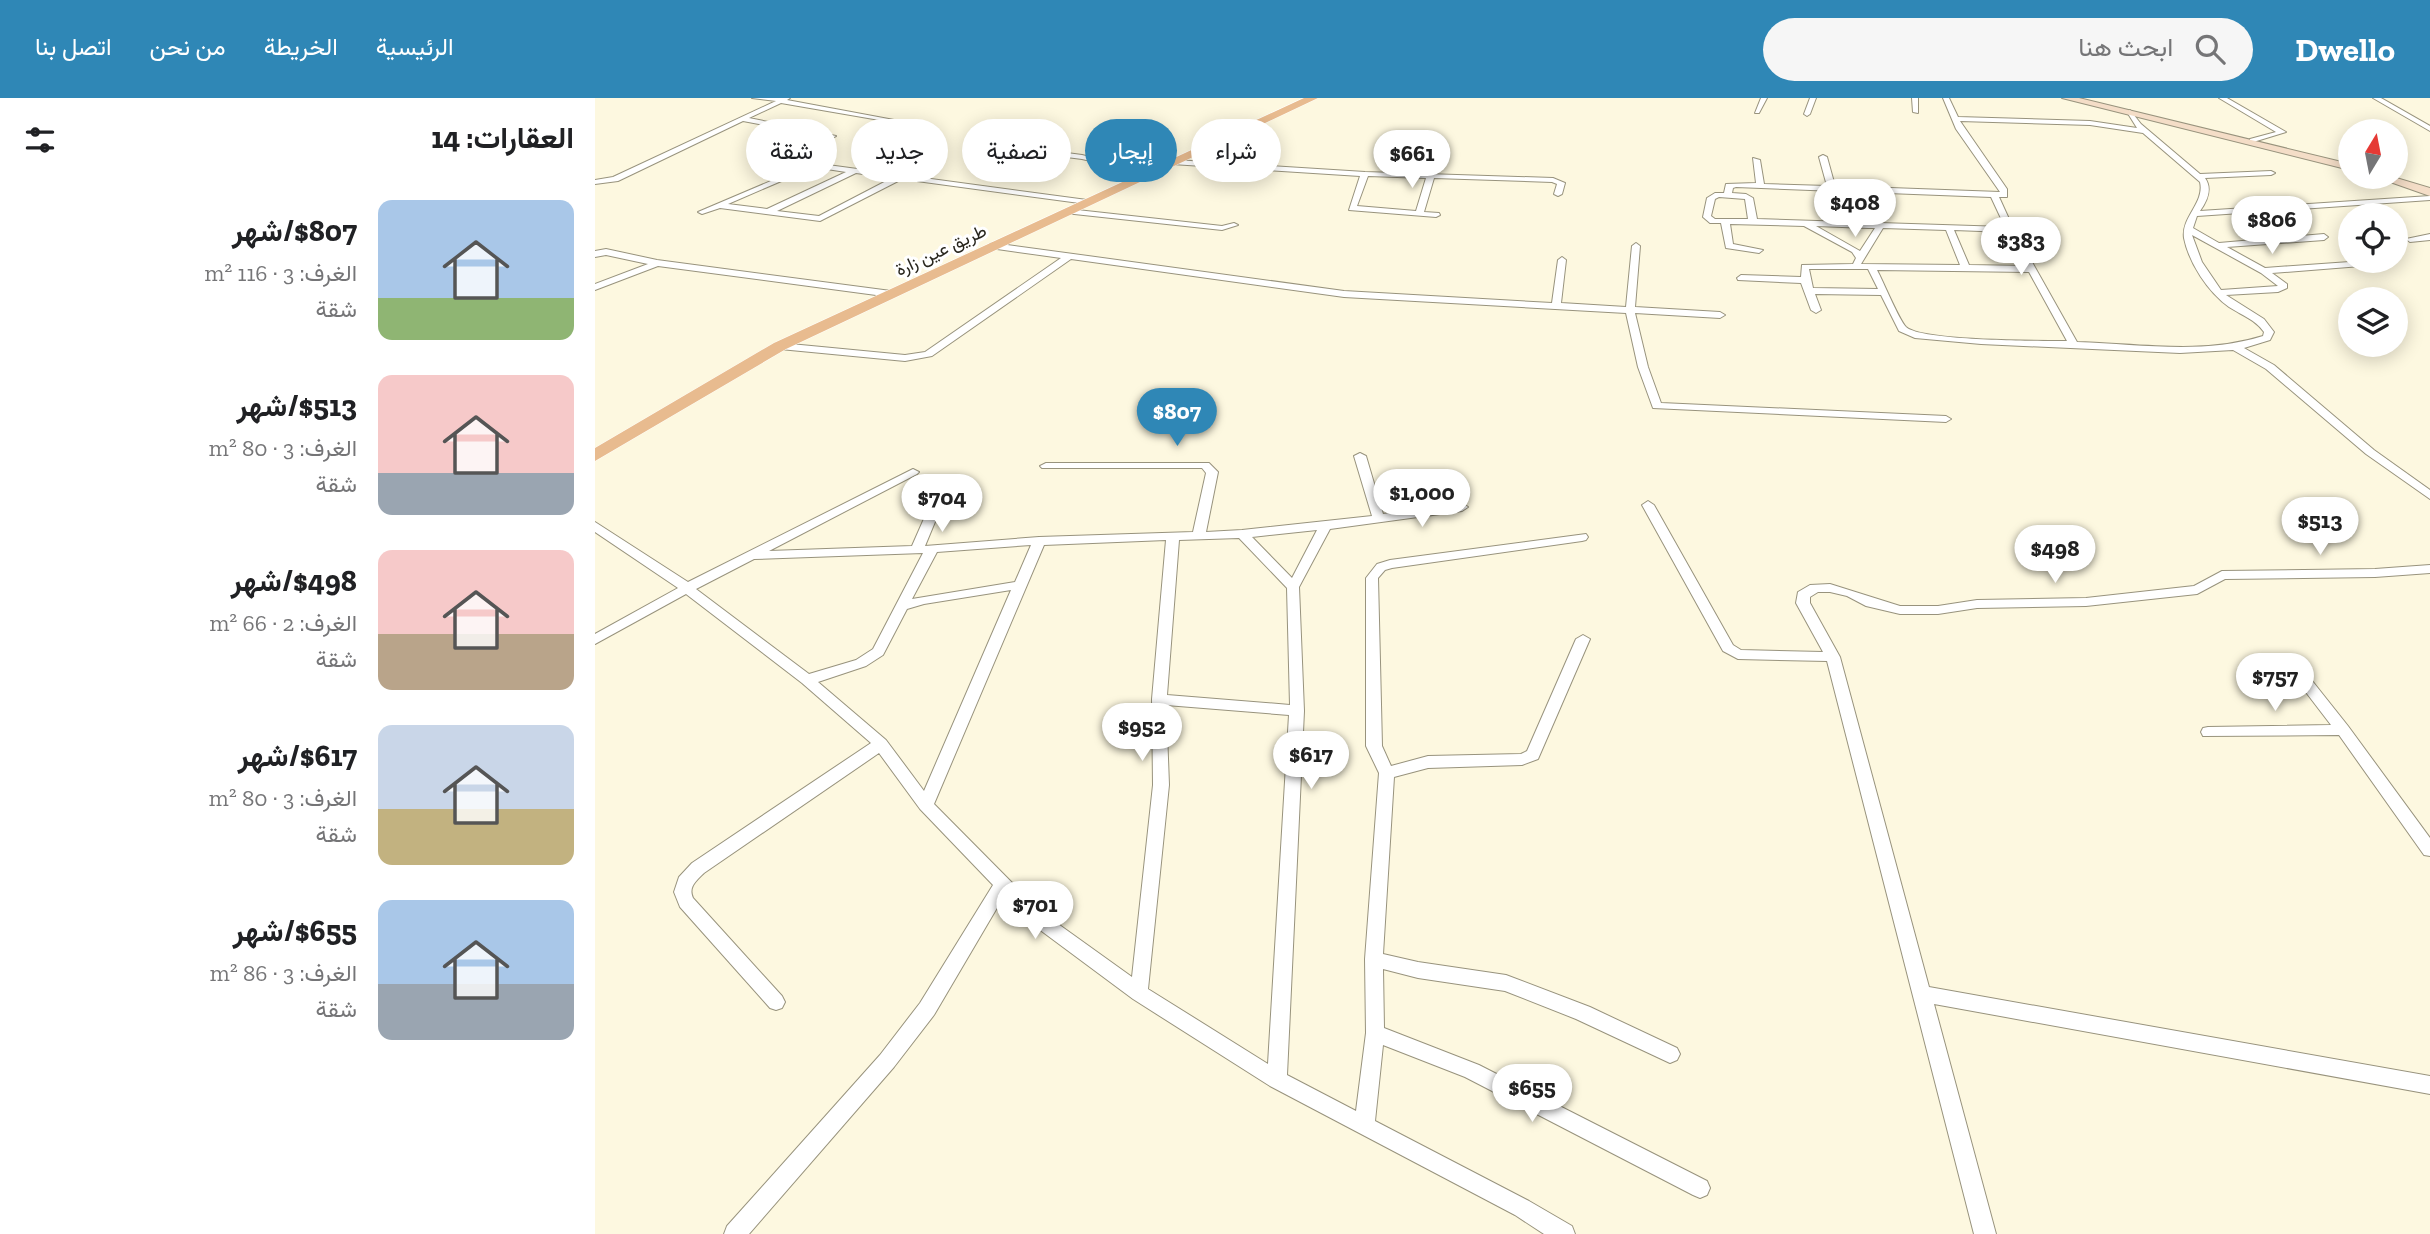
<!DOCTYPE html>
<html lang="ar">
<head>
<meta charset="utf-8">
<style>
  :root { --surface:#fff; --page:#f6f6f6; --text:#202124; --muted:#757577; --accent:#2f87b6 }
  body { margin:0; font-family:"Zilla Slab",Vazirmatn,serif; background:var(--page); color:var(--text); direction:rtl; height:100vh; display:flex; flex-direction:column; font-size:26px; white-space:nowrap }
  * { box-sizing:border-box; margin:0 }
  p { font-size:23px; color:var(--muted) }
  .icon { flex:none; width:38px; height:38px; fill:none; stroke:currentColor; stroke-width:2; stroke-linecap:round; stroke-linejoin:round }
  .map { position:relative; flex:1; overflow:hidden; direction:ltr }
  .sheet { display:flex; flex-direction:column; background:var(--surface); width:595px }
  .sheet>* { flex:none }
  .hud { position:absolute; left:21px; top:21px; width:665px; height:63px; direction:rtl; display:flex; gap:14px }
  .needle { width:46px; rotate:10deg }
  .fabs { position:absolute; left:1743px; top:21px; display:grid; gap:14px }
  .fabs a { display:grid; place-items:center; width:70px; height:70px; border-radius:50%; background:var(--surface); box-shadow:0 4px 18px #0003; font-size:35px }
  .price { position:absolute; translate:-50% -60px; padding:0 16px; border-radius:24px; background:#fff; color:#222; font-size:23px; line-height:46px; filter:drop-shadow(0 2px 4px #0008) }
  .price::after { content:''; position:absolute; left:50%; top:42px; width:21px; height:16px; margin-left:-10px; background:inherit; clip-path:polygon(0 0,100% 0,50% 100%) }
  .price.current { background:var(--accent); color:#fff }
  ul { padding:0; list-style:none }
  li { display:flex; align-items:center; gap:21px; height:175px; padding:0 21px }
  li span { display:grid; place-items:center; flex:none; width:196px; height:140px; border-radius:14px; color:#555 }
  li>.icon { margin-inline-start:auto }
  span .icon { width:84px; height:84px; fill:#fffc; stroke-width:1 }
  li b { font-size:30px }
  h2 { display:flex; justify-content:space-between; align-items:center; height:84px; padding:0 21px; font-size:30px }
  .pill { padding:0 24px; border-radius:32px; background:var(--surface); box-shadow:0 4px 18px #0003; font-size:24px; line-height:63px }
  .pill.current { background:var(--accent); color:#fff }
  header { display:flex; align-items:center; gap:42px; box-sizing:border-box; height:98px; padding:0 35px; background:var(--accent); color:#fff }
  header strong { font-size:33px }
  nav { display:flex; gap:38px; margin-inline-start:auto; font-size:24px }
  .search { width:490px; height:63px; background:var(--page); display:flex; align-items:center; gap:18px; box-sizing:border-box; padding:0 24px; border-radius:38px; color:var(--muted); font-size:26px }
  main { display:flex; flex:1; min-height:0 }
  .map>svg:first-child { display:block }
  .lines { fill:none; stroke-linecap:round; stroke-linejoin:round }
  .street-casing { stroke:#98937d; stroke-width:2 }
  .secondary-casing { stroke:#98937d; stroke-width:2 }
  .primary-casing { stroke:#fff; stroke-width:1 }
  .street { fill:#fff; fill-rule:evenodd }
  .secondary { fill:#f4ddc7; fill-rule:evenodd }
  .primary { fill:#e8bb8f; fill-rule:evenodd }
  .labels { text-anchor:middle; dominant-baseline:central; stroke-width:6; stroke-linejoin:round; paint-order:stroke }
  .far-street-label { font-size:18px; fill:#28261d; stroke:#fff }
</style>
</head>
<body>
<header>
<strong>Dwello</strong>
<div class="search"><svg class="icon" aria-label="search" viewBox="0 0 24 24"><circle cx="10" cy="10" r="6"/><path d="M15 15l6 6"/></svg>ابحث هنا</div>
<nav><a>الرئيسية</a><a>الخريطة</a><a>من نحن</a><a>اتصل بنا</a></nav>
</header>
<main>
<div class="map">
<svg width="1835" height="1136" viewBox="0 0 1835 1136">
  <rect width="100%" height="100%" fill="#fdf8e0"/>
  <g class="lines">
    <g class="street-casing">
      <path id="street" d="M157 0H195L192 2 299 22 296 24 186 5 154 20 241 38 237 40 148 23 23 83 0 86V82L18 79 181 3Z
        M1166 0H1172L1164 15H1160Z
        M1215 0H1221L1215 16 1212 18 1209 16Z
        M1317 0H1323V15L1318 14Z
        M1348 0H1354L1363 19 1495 23 1542 30 1532 14 1535 12 1546 26 1605 76 1676 73 1680 75 1676 77 1610 80C1618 91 1612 103 1605 113L1835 98V102L1602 118 1598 130 1624 145 1729 136 1733 139 1729 142 1632 149 1670 170 1769 163 1770 165 1766 168 1677 175 1692 186V190L1683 194 1631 197 1669 221 1679 234 1675 242 1649 250 1679 267 1779 352 1835 392V401L1771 356 1671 271 1638 252 1585 255 1386 246 1320 240 1304 233 1286 197 1220 196 1226 212 1221 215 1216 212 1206 185 1143 182 1142 180 1146 177 1206 179 1207 167 1258 166 1261 160 1257 154 1209 128 1135 126 1138 146 1168 152 1164 155 1131 150 1126 125H1115L1108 119 1112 100 1120 95H1129L1131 86 1161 85 1158 60 1165 62 1169 86 1232 88 1224 59 1228 57 1232 59 1240 88 1405 94 1361 31ZM1365 23 1495 27 1548 35 1605 84C1610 105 1586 119 1589 140 1594 165 1613 194 1634 209 1646 217 1660 221 1669 234L1668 238C1607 257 1545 246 1482 244L1419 132 1404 99H1412V91ZM1141 89 1396 99 1410 129 1162 121 1158 100 1151 96 1137 95 1138 90ZM1124 99 1150 101 1153 121H1120L1116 118 1120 101ZM1221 128 1273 130H1280L1265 153ZM1288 130 1351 132 1365 167 1266 166ZM1359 132 1412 134 1431 168 1374 167ZM1597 137 1666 175 1683 188 1626 192 1607 164ZM1214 171H1273L1283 191 1218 190ZM1282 172 1434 174 1472 243C1446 243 1326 243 1311 229 1304 222 1288 183 1282 172Z
        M1624 0H1632L1691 34 1655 45V41L1681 34Z
        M1778 0H1786L1835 28V33Z
        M404 46 487 57 559 75 555 77 487 61 401 50Z
        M580 62 770 74 958 80 970 85 967 96 963 98 959 96 962 86 957 84 839 80 829 114 844 115 845 117 841 119 754 112 765 78 577 66 576 64ZM773 78 831 80 821 113 762 108Z
        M218 65 492 102 496 104 492 106 307 81 225 123 125 110 107 116 103 114ZM219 69 251 74 172 111 133 106ZM261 75 297 80 224 118 182 113Z
        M473 111 627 128 639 125 643 127 627 132 470 115 469 113Z
        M1835 136V142L1815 144 1811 141Z
        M398 145 749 193 957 205 963 162 967 159 971 162 966 205 1031 209 1037 148 1041 145 1045 148 1040 209 1125 214 1130 217 1125 220 1040 215 1053 269 1066 305 1351 318 1356 321 1351 324 1058 310 1043 269 1031 215 749 199 476 161 337 258 310 263 185 251 180 248 185 245 310 257 330 254 466 160 395 150V146Z
        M11 151 62 162 296 193 301 196 296 199 63 168 0 192V186L53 166 11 157 0 159V153Z
        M765 355 771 358 788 416 867 405 873 409 867 413 735 431 704 489 709 613 692 977 761 1013 771 935 770 861 784 675 771 648V480L782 466 795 462 991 436 993 439 991 442 987 443 797 470 790 472 783 480 787 648 796 668 833 658 926 656 932 653 981 541 988 537 995 541 943 661 927 667 833 670 799 679 788 856 823 864 911 877 995 909 1082 950 1085 956 1082 962 1075 965 981 921 910 893 823 880 788 871 789 930 884 967 1112 1083 1115 1090 1112 1097 1105 1100 1098 1097 870 979 788 947 780 1023 934 1103 977 1128 980 1136H949L920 1117 675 988 538 901 433 823 409 798 339 917 299 969 154 1136H129L132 1128 285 957 325 905 398 787 325 711 284 655 109 775C101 783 93 789 98 800L187 898 190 904 187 910 181 912 175 910 85 809 79 794 84 779 97 765 276 645 207 585 91 496 0 546V536L83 490 0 434V424L93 484 318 371 324 374 322 376 174 453 317 448 335 407 341 403 347 407 330 448 444 439 598 434 611 375 607 370H447L445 368 451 365H614L623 374 611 434 647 432 777 418 759 358ZM722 432 697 480 657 439ZM644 440 692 490 695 607 572 597 584 442ZM571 442 557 601 558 687 537 879 445 813 339 706 449 447ZM436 447 420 484 317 501 342 454ZM328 455 278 551 261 562 214 576 101 491 159 461ZM416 492 329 693 291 642 223 584 271 568 288 557 312 511 329 506ZM571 607 694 617 673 966 553 891 574 687Z
        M1053 403 1059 407 1138 547 1146 552 1228 554 1201 505 1203 494 1215 487 1235 486 1305 508H1343L1382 502 1491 500 1599 488 1627 473 1780 471 1835 467V475L1780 479 1630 481 1602 496 1491 508 1382 510 1343 516H1305L1271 508 1252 498 1235 494H1223L1215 499V505L1245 559 1334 889 1835 978V996L1339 906 1401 1136H1379L1232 563 1143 561 1128 553 1047 407Z
        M1694 558 1699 560 1753 628 1835 740V758L1829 757 1744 637 1608 638 1606 634 1608 630 1613 629 1736 627 1687 563Z"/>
    </g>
    <g class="secondary-casing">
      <path id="secondary" d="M1467 0H1484L1755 66V72Z
        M1781 79H1798L1835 90V98Z"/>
    </g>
    <g class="primary-casing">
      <path id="primary" d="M709 0H723L191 251 0 363V350L179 245Z"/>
    </g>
    <use href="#street" class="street"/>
    <use href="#secondary" class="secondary"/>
    <use href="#primary" class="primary"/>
  </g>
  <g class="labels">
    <g class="far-street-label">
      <text transform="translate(346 152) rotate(-25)">طريق عين زارة</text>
    </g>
  </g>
</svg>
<div class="fabs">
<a><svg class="needle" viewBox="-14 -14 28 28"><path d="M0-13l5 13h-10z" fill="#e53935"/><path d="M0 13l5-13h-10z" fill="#757577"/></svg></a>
<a><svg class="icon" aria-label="locate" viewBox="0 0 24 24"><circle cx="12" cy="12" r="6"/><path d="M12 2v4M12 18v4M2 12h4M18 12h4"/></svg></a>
<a><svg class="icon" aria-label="layers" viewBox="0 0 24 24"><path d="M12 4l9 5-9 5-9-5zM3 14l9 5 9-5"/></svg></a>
</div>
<b class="price" style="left:817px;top:92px">$661</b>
<b class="price" style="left:1260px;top:141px">$408</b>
<b class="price" style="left:1677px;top:158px">$806</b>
<b class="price" style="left:1426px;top:179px">$383</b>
<b class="price current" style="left:582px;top:350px">$807</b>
<b class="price" style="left:827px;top:431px">$1,000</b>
<b class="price" style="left:347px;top:436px">$704</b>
<b class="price" style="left:1725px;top:459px">$513</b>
<b class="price" style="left:1460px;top:487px">$498</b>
<b class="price" style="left:1680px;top:615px">$757</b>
<b class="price" style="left:547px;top:665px">$952</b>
<b class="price" style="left:716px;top:693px">$617</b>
<b class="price" style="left:440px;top:843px">$701</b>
<b class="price" style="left:937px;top:1026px">$655</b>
<div class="hud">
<a class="pill">شراء</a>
<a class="pill current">إيجار</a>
<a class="pill">تصفية</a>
<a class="pill">جديد</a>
<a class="pill">شقة</a>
</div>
</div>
<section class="sheet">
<h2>العقارات: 14<svg class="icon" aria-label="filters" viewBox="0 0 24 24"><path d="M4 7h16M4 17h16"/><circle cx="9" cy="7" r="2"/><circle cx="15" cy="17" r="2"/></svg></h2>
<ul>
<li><span style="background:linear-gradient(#a9c7e8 70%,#8fb573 0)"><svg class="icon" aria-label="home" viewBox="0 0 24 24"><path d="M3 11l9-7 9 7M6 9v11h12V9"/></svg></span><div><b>$807/شهر</b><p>الغرف: 3 · 116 m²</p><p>شقة</p></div></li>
<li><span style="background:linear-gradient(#f6c9c9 70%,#9aa5b1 0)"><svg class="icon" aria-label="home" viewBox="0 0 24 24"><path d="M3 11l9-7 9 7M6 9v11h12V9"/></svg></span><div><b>$513/شهر</b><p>الغرف: 3 · 80 m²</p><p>شقة</p></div></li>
<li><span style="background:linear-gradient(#f6c9c9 60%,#b9a48a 0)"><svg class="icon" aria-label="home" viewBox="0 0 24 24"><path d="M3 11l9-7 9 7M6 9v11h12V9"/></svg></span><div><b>$498/شهر</b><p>الغرف: 2 · 66 m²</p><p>شقة</p></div></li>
<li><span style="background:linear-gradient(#c9d6e8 60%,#c2b280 0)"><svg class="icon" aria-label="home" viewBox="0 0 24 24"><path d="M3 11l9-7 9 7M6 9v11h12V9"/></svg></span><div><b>$617/شهر</b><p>الغرف: 3 · 80 m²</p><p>شقة</p></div></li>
<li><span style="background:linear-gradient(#a9c7e8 60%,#9aa5b1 0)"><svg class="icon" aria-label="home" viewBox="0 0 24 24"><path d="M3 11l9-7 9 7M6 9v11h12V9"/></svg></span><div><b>$655/شهر</b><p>الغرف: 3 · 86 m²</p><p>شقة</p></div></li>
</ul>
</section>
</main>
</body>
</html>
